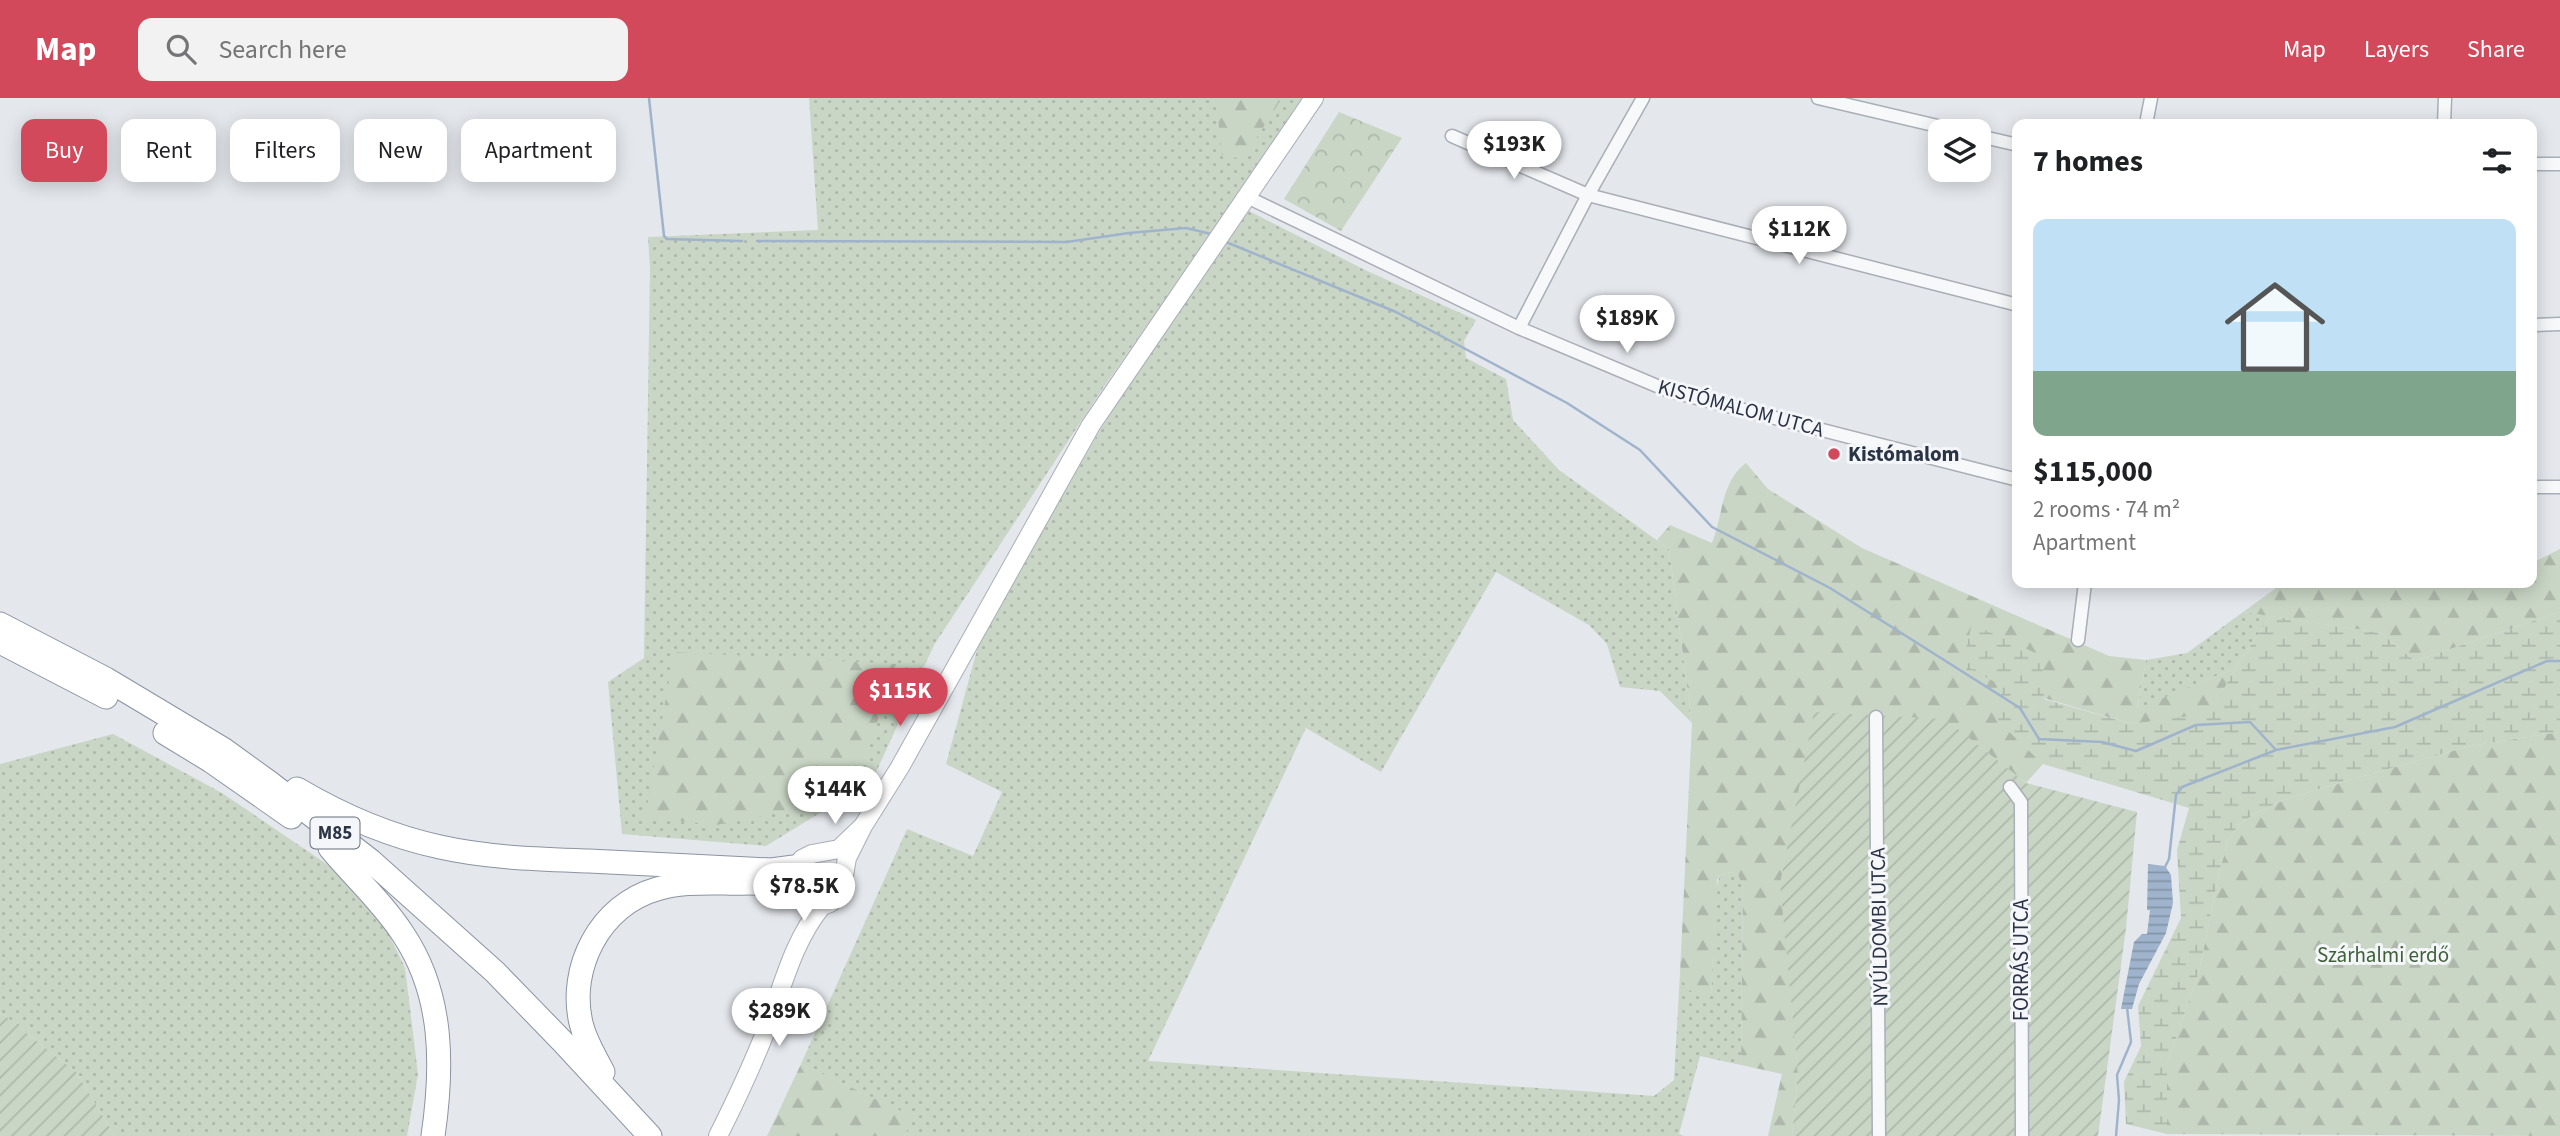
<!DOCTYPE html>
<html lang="en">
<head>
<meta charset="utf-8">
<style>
  :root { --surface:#fff; --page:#f2f2f2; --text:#202124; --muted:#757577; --line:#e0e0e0; --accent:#d1495b }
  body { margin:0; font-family:"Source Sans 3",sans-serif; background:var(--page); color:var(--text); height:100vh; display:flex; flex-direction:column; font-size:26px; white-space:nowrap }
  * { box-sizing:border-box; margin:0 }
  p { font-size:23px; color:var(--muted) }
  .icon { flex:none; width:38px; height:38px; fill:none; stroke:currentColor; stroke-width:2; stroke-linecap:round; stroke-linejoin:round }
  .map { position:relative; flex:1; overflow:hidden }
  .sheet { position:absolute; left:2012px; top:21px; width:525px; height:469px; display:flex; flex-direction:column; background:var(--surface); border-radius:14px; box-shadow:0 4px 18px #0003 }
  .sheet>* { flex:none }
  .banner { position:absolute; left:21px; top:21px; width:665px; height:63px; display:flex; gap:14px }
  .fabs { position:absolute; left:1928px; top:21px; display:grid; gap:14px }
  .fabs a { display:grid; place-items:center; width:63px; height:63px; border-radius:14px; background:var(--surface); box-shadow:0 4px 18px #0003; font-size:35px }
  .price { position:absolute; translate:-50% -60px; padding:0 16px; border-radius:24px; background:#fff; color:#222; font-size:23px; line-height:46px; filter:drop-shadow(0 2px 4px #0008) }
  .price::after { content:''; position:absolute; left:50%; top:42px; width:21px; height:16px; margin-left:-10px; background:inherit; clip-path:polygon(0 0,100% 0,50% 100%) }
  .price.on { background:var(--accent); color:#fff }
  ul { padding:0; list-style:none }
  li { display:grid; align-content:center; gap:14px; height:371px; padding:0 21px }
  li+li { border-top:2px solid var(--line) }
  li span { display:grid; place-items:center; height:217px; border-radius:14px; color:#555 }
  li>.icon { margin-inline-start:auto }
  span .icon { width:126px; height:126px; fill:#fffc; stroke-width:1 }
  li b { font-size:30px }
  h2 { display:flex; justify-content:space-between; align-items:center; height:84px; padding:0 21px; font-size:30px }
  .tag { padding:0 24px; border-radius:14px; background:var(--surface); box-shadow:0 4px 18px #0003; font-size:24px; line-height:63px }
  .tag.on { background:var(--accent); color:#fff }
  header { display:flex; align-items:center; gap:42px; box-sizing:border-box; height:98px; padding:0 35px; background:var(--accent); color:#fff }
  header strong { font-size:33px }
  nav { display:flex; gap:38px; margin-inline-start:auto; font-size:24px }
  .search { width:490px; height:63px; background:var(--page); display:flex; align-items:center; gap:18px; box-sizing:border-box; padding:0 24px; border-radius:14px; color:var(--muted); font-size:26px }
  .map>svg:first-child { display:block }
  .grass { fill:url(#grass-dots) }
  .forest { fill:url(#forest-firs) }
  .wetland { fill:url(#wetland-marsh) }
  .park { fill:url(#park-crowns) }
  .garden { fill:url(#garden-furrows) }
  .water { fill:url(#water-rules) }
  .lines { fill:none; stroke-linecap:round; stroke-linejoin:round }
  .stream { stroke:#9fb4cc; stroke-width:2.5 }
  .street-casing { stroke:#a9aeb7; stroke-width:15 }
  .secondary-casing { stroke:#a9aeb7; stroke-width:20 }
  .highway-casing { stroke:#8b94a3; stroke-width:25 }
  .street { stroke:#f7f8fa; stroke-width:12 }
  .secondary { stroke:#fff; stroke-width:18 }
  .highway { stroke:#fff; stroke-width:23 }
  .poi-dot { fill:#d1495b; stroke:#f4f6f9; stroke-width:2.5 }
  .labels { text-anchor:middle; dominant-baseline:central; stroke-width:6; stroke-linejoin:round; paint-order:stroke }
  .shield { fill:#f4f6f9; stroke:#676e7b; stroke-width:2 }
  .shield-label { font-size:19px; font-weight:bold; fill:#2b3445 }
  .street-label { font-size:21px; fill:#2b3445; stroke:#f4f6f9 }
  .poi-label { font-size:21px; font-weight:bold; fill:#2b3445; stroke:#f4f6f9; text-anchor:start }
  .park-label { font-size:21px; fill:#3f6138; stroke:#f4f6f9 }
</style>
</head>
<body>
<header>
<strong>Map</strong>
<div class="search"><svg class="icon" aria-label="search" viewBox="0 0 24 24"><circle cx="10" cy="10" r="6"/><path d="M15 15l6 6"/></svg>Search here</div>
<nav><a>Map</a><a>Layers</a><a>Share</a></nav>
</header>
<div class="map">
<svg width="2560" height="1038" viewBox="0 0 2560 1038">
  <defs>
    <pattern id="grass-dots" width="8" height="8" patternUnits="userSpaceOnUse" patternTransform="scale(1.75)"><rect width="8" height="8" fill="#c9d6c5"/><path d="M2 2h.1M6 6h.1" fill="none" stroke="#adb8ab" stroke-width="1.8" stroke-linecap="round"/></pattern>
    <pattern id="forest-firs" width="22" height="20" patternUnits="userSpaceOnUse" patternTransform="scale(1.75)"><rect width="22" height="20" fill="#c9d6c5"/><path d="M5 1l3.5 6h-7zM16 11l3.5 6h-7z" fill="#adb8ab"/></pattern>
    <pattern id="wetland-marsh" width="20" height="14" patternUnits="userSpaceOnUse" patternTransform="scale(1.75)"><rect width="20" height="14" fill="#c9d6c5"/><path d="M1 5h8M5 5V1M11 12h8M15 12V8" fill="none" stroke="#adb8ab"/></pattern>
    <pattern id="park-crowns" width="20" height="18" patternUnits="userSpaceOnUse" patternTransform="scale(1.75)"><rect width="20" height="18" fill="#c9d6c5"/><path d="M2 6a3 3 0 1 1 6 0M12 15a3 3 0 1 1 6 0" fill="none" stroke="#adb8ab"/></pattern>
    <pattern id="garden-furrows" width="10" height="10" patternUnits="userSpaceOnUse" patternTransform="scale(1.75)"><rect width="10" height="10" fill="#c9d6c5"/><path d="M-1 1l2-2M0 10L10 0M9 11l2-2" fill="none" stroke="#adb8ab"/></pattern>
    <pattern id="water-rules" width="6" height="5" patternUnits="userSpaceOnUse" patternTransform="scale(1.75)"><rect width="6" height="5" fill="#9fb4cc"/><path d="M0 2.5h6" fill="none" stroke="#8293a7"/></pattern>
  </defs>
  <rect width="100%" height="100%" fill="#e4e7ec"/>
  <path class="grass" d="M809 0H1302L1252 77 1103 290 934 547 872 683 766 748 622 736 608 584 644 560 650 170 648 139 818 132Z
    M1249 113 1365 172 1476 222 1464 243 1466 260 1506 281 1513 322 1559 372 1669 451 1692 625 1660 593 1620 589 1607 546 1589 527 1496 474 1381 674 1306 630 1148 963 1654 998 1674 982 1680 875C1685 890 1694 901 1711 895L1716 790 1720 777 1732 774 1739 776 1743 790 1741 967 1700 958 1679 1036 1684 1038H904L913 1019 801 966 907 731 973 758 1002 694 946 666 980 541 1099 334 1164 233Z
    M2243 514 2271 518 2235 570 2137 612 2146 562 2187 555Z
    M113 636 222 695 328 767 379 816 405 870 418 976 407 1038H115L76 974 0 914V666Z"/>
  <path class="forest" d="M1216 0H1282L1243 61 1222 57Z
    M1746 365 1768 391 1862 450 2109 558 2146 562 2137 611 2235 570 2211 616 2132 626 2003 588 1999 623 2043 666 2026 685 1945 622 1781 786 1798 975 1792 1038H1768L1782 976 1741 967 1743 790 1738 776 1732 774 1720 777 1717 782 1711 896C1694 901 1685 890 1680 875L1692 625 1669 451 1657 442 1670 427 1712 445C1723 418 1721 383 1746 365Z
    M2560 451V514L2415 563 2381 535 2243 514 2279 488 2423 490 2452 485H2532V465Z
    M674 554 896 566 858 683 798 711 716 727 645 719Z
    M2560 634V1038L2167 1036V967L2199 873 2220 771 2229 740 2239 727 2254 716 2286 701 2356 680 2470 648Z
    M801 966 914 1019 904 1038H767Z"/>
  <path class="wetland" d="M2560 514V634L2470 648 2356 680 2286 701 2254 716 2239 727 2229 740 2220 771 2199 873 2167 967V1036L2126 1026 2124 984 2141 948 2138 908 2181 820 2177 752 2189 710 2043 666 1998 623 2002 588 1962 566 1972 526 2042 558 2044 601 2132 626 2211 615 2235 570 2271 518 2381 535 2415 563Z"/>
  <path class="park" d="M1339 14 1402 40 1341 133 1284 101Z"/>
  <path class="garden" d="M1814 614 1945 621 2026 685 2137 714 2126 830 2098 1038H1792L1798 975 1780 786Z
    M0 914 76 974 115 1038H0Z"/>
  <path class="water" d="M2148 766 2165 768 2171 777 2173 805 2166 835 2139 886 2132 911H2121L2134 844 2142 836H2147L2150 812H2147Z"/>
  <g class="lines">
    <path class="stream" d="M649 0 664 138 667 141 742 143
      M757 143 1067 144 1129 135 1186 130 1211 136
      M1226 144 1396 214 1567 305 1640 352 1712 429 1830 490 2020 610 2039 641 2102 644 2136 653 2196 627 2250 624 2276 652
      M2165 769 2169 761 2176 697 2182 689 2276 652 2395 629 2547 563H2560
      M2116 1038 2119 1002 2117 977 2131 944 2127 909"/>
    <g class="street-casing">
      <path id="street" d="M1818 0 1959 33
        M2146 26 2151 0
        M2444 26 2445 0
        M1452 38 1588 97 2018 207
        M1979 38 2018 47
        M2532 66H2560
        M1247 99 1519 230 1669 293 2018 382
        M2532 227 2560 226
        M1519 230 1588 97 1643 0
        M2532 389H2560
        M2078 542 2085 485
        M1876 619 1879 1038
        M2010 689 2021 704 2022 1038"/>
    </g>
    <g class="secondary-casing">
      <path id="secondary" d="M863 728 839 751 812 756 802 761 791 777 794 793 799 801 814 808H822L830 805 841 794 847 760 863 728 900 669 1091 327 1314 0
        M718 1038C735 1004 751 970 765 935 782 892 792 844 822 808"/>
    </g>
    <g class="highway-casing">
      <path id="highway" d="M0 526 106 581 223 651 270 685 371 763 495 874 562 943 650 1038
        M0 544 106 599
        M165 635 211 663 291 719
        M297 691C341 717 389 738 440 749 489 760 539 761 589 763 650 766 710 769 771 772L794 769
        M330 750C354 779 383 805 403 836 444 897 443 969 433 1038
        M603 974C595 958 585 943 581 925 568 870 600 807 657 791 680 784 702 785 726 785 747 786 776 782 794 793"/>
    </g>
    <use href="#street" class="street"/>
    <use href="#secondary" class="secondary"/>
    <use href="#highway" class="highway"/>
  </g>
  <circle class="poi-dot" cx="1834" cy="356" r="7"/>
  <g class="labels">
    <rect class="shield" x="310.5" y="719.5" width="49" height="31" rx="5"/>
    <g class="shield-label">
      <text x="335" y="735">M85</text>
    </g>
    <g class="street-label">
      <text transform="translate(1741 310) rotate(15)">KISTÓMALOM UTCA</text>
      <text transform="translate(1879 829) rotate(-91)">NYÚLDOMBI UTCA</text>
      <text transform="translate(2021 862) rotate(-90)">FORRÁS UTCA</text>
    </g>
    <g class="poi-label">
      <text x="1848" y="356">Kistómalom</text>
    </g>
    <g class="park-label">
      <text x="2383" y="857">Szárhalmi erdő</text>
    </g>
  </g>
</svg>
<div class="fabs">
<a><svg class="icon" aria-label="layers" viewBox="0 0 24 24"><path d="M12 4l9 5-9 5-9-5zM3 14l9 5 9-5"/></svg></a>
</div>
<b class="price" style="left:1514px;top:83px">$193K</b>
<b class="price" style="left:1799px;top:168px">$112K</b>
<b class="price" style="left:1627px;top:257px">$189K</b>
<b class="price on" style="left:900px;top:630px">$115K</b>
<b class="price" style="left:835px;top:728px">$144K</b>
<b class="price" style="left:804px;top:825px">$78.5K</b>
<b class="price" style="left:779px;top:950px">$289K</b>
<div class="banner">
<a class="tag on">Buy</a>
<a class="tag">Rent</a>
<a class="tag">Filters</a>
<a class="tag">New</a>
<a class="tag">Apartment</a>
</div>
<section class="sheet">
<h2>7 homes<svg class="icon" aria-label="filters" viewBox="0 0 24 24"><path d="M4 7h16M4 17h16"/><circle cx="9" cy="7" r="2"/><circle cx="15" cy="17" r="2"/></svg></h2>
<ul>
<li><span style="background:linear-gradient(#bfe0f5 70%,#7fa58c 0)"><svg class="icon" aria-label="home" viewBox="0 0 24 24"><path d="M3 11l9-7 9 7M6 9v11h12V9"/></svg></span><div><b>$115,000</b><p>2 rooms · 74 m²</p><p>Apartment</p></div></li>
</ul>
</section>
</div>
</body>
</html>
